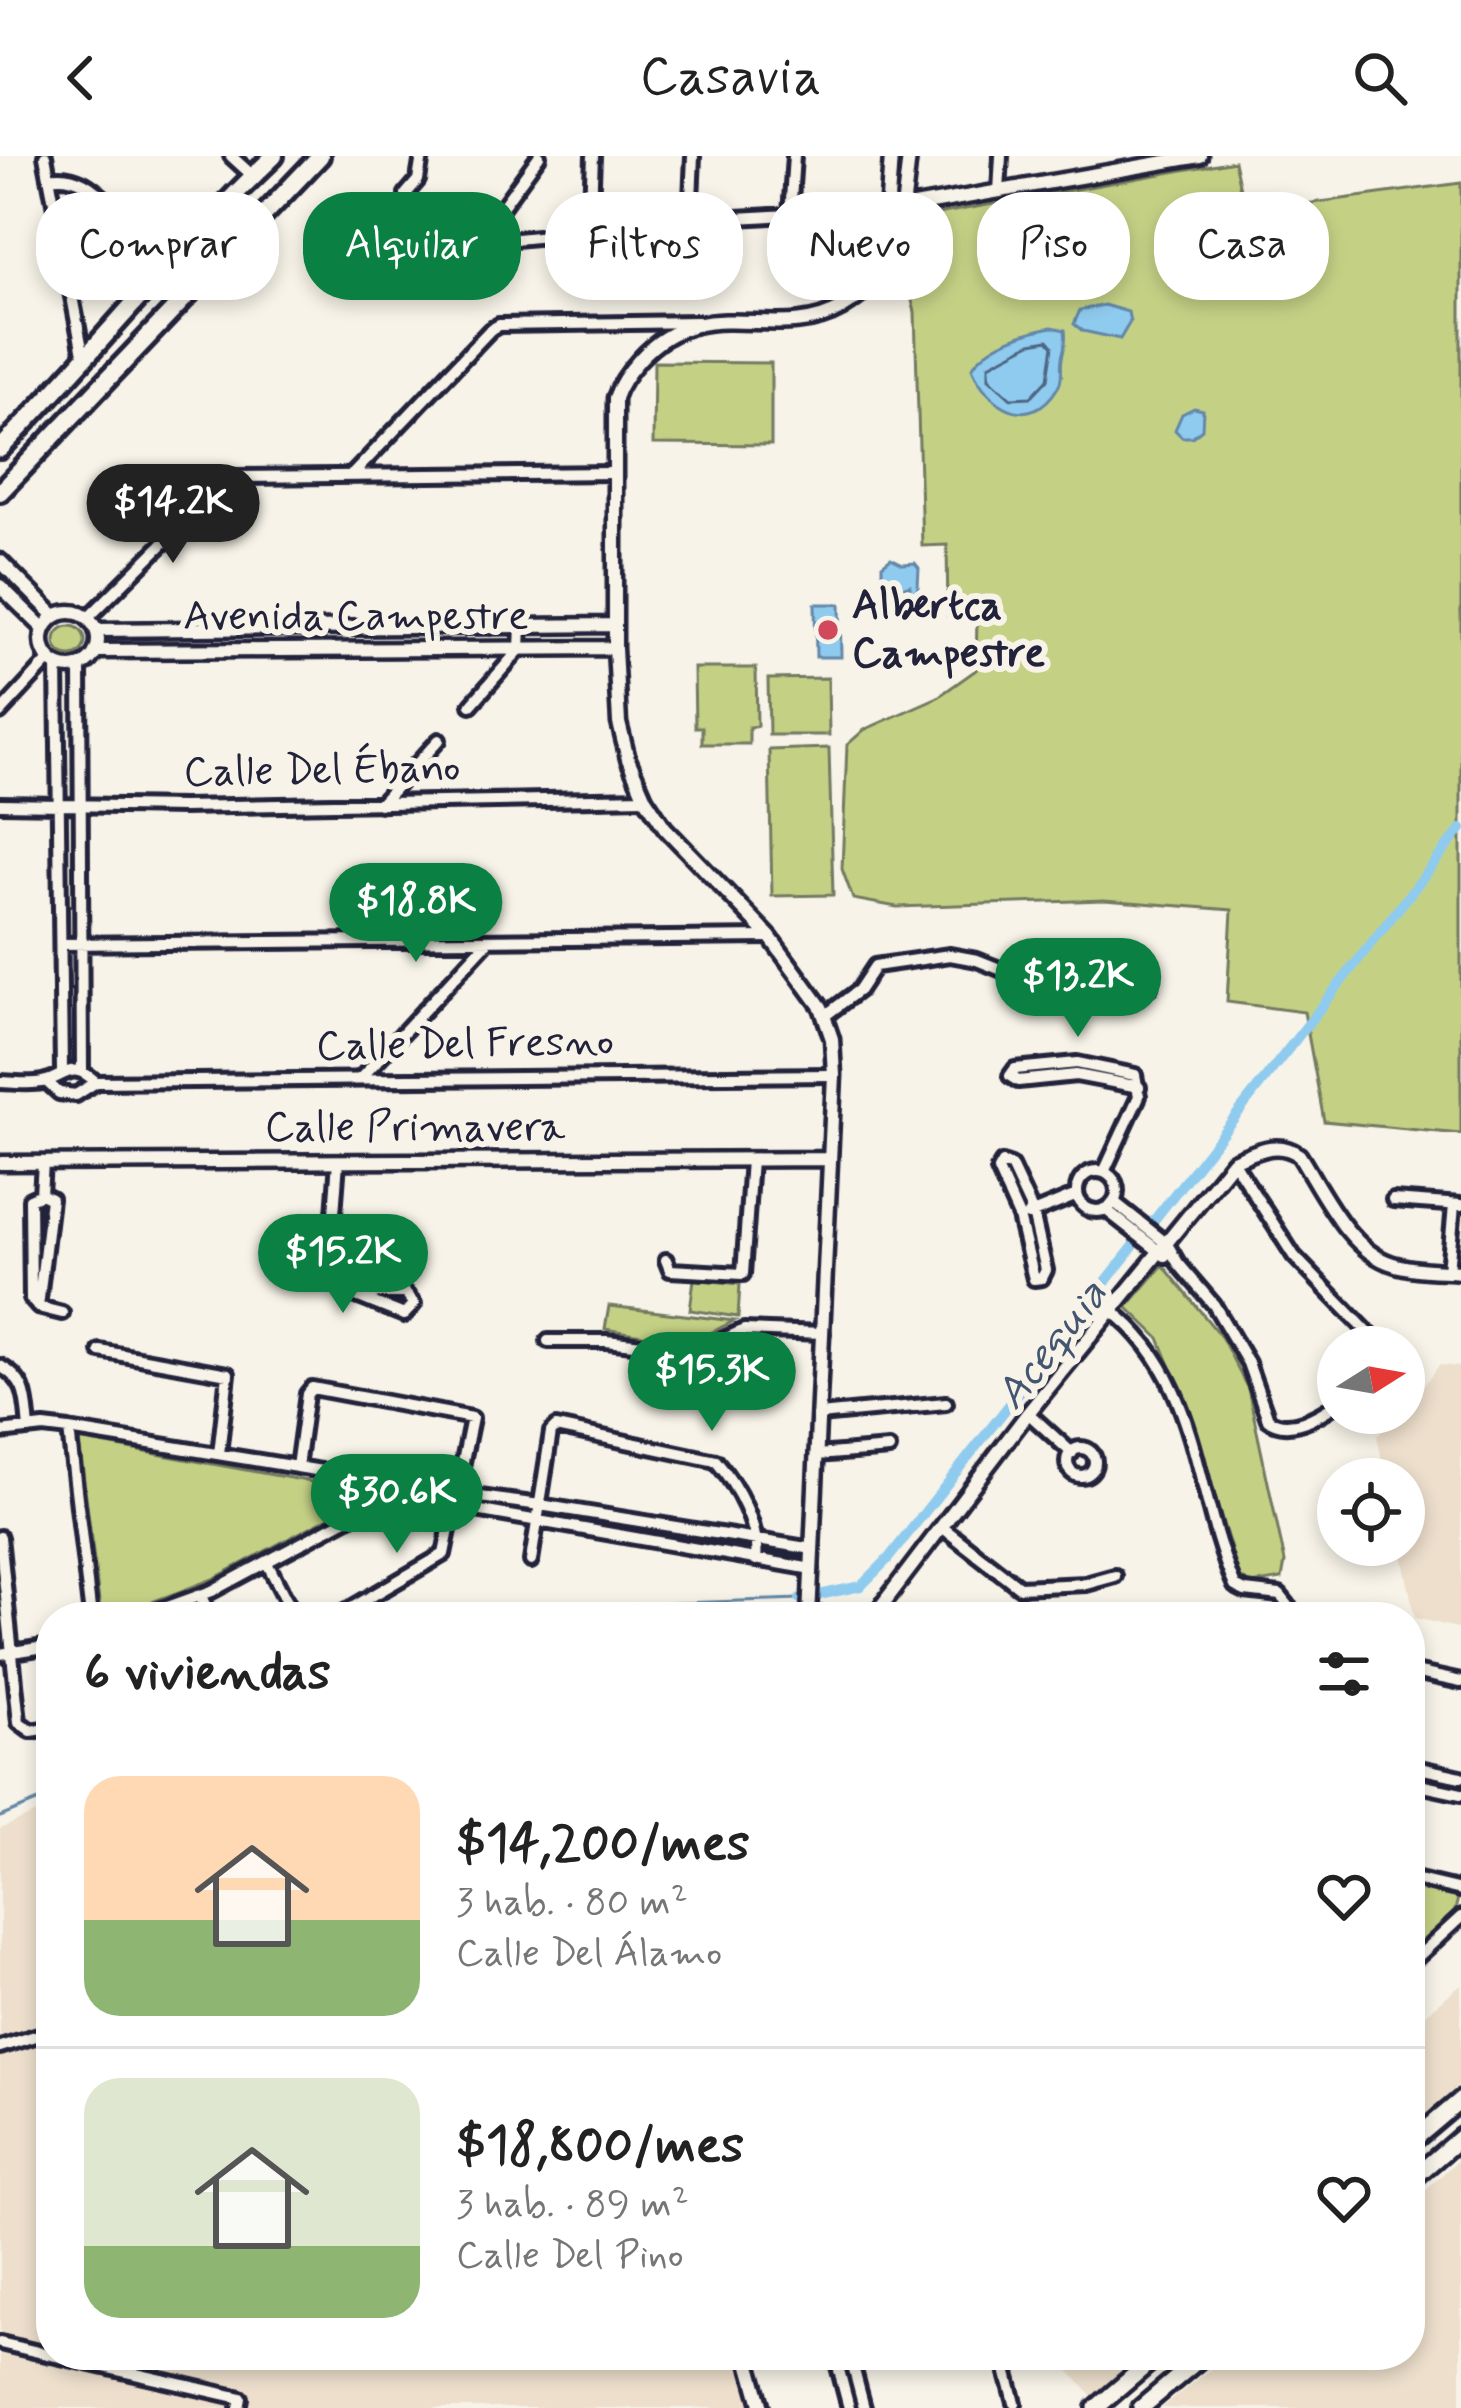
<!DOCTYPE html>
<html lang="es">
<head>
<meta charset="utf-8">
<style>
  :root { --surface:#fff; --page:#f2f2f2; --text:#222; --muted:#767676; --line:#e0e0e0; --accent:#0b8043 }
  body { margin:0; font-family:Mynerve,sans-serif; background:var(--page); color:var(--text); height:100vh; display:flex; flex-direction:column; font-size:45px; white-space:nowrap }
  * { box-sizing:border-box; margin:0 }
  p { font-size:39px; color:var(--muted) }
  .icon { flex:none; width:66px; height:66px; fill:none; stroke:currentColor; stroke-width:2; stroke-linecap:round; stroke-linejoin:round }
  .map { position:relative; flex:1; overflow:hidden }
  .drawer { position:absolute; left:36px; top:1446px; width:1389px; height:768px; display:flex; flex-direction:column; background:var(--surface); border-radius:48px; box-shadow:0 6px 18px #0003 }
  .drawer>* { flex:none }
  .banner { position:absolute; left:36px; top:36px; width:1389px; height:108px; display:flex; gap:24px }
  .needle { width:78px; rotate:79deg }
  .fabs { position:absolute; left:1317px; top:1170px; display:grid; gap:24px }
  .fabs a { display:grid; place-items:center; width:108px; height:108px; border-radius:50%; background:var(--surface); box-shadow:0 6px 18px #0003; font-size:60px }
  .price { position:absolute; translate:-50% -102px; padding:0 27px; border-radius:42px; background:var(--accent); color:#fff; font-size:39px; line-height:78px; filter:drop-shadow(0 3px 6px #0008) }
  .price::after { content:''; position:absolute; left:50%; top:72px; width:36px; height:27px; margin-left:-18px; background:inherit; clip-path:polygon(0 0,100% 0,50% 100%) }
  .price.on { background:#222; color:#fff }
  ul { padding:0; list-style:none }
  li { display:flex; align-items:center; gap:36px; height:300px; padding:0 48px }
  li+li { border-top:3px solid var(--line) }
  li span { display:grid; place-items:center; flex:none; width:336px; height:240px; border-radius:36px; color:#555 }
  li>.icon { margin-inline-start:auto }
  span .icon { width:144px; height:144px; fill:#fffc; stroke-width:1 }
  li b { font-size:51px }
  h2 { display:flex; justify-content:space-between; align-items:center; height:144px; padding:0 48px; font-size:51px }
  .pill { padding:0 42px; border-radius:48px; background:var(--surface); box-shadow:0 6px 18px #0003; font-size:42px; line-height:108px }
  .pill.on { background:var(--accent); color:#fff }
  header { display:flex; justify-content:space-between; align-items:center; height:156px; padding:0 48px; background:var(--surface); font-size:54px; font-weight:600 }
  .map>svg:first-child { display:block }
  .built { fill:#eddfcc }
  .green { fill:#c4d185; stroke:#737a60; stroke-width:3 }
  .water { fill:#8fcbef; stroke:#6387a7; stroke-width:3 }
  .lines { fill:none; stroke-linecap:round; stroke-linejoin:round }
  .shore { stroke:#4e6683; stroke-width:3 }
  .stream { stroke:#6387a7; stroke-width:3 }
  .canal { stroke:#8fcbef; stroke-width:10 }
  .minor-casing { stroke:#22223b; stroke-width:20 }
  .tertiary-casing { stroke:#22223b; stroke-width:21 }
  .secondary-casing { stroke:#22223b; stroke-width:24 }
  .primary-casing { stroke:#22223b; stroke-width:26 }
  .minor { stroke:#f7f3e8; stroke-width:10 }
  .tertiary { stroke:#f7f3e8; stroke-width:12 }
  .secondary { stroke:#f7f3e8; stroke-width:15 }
  .primary { stroke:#f7f3e8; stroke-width:16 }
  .poi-dot { fill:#d1495b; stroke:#f7f3e8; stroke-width:4.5 }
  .labels { text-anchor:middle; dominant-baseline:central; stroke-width:12; stroke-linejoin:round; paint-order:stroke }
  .poi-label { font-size:42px; font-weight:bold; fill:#22223b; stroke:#f7f3e8; text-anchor:start }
  .street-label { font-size:42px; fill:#22223b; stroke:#f7f3e8 }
  .water-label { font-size:45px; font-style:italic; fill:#435571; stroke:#f7f3e8 }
</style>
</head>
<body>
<header><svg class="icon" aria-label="back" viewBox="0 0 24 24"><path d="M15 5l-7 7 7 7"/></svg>Casavia<svg class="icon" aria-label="search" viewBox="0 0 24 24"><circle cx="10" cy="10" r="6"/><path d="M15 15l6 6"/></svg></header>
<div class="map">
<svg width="1461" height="2252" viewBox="0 0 1461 2252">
  <rect width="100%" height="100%" fill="#f7f3e8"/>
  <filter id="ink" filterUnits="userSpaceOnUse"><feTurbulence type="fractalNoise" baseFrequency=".00833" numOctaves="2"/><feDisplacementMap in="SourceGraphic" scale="24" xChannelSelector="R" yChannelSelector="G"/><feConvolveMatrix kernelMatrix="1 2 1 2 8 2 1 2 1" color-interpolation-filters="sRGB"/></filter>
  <g filter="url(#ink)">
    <path class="built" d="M1439 1209 1461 1211V1473L1415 1462 1400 1389H1404V1323H1386L1377 1280 1404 1257Z
      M39 1656H51V2199H740L753 2252H0V1673Z
      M1461 1828V1928L1410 1971V1872Z
      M1461 2001V2252H1162L1227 2199H1410V2048Z
      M1055 2199H1143L1092 2240Z"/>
    <path class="green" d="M1234 5 1245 56 1461 27V978L1324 965 1304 856 1227 846 1232 754 1104 744 897 751 853 743 842 713 847 589 864 574 938 541 976 514 977 460H948L947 389 922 390 915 156 903 110 915 62Z
      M654 206 771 207V289L653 288Z
      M55 485a15 15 0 1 1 30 0a15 15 0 1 1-30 0Z
      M694 512H756L757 570 749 571V588H702V571H695Z
      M828 522 829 579H769L768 523Z
      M829 592 833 739 772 740 769 594Z
      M1163 1109 1222 1182 1248 1233 1285 1406 1282 1423 1252 1428 1240 1422 1185 1246 1159 1182 1127 1151Z
      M694 1123 740 1128 738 1161 690 1154Z
      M609 1150 734 1165 690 1187 605 1173Z
      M79 1284 374 1337 213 1423 112 1461H101Z
      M1410 1731 1458 1742 1454 1758 1410 1796Z"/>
    <path class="water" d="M1104 149 1128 156 1130 166 1120 183 1083 175 1074 168 1080 154Z
      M1052 171 1065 174C1067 187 1064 191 1062 202 1060 212 1064 222 1058 231 1030 278 988 250 972 212 987 188 1025 176 1052 171Z
      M1194 252 1203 254 1202 273 1192 281H1182L1175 274 1182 258Z
      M891 402 903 408 915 407 919 412 917 449 925 452 924 457 911 456 910 429 899 433 882 428V409Z
      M815 448H840L841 501H816Z"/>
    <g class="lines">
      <path class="shore" d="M1048 184 1053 190 1048 223 1031 241 1011 242 989 222V209L1031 187Z"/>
      <path class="stream" d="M511 1461 588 1450 800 1443
        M0 1661 51 1640"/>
      <path class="canal" d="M800 1443 861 1430 888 1403 1461 673"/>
      <g class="minor-casing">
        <path id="minor" d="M45 0 84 203
          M231 0 254 21
          M49 22C83 15 102 42 126 62
          M999 36 1001 0
          M406 38 418 24 422 0
          M790 59 794 0
          M690 66 693 0
          M590 76 593 0
          M476 87 539 0
          M421 92 736 62 895 53
          M352 319 490 174 499 169 697 166
          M88 462 221 330 236 321 615 317
          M57 508 62 915
          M80 510 82 916
          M471 549 520 493 521 469
          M0 557 50 503
          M0 648 183 651 645 642
          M380 648 439 584
          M62 788 770 781
          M826 859 859 834 875 810 950 799 977 804 1012 818 1056 847 1150 831
          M1010 920 1015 913 1077 907 1135 919 1139 940 1104 1016
          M1010 920 1018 925 1076 919 1139 931
          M360 923 488 785
          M0 926C13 926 29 929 42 926 66 922 70 902 96 926L834 919
          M47 926 59 937 76 939 96 926
          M338 1005 329 1123 349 1137 404 1159 414 1148 405 1137H349
          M1233 1005 1294 1100 1382 1191
          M1002 1007 998 1014 1019 1061 1034 1123 1042 1122
          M1002 1007 1011 1010 1033 1057 1046 1114 1042 1122
          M1077 1035a20 20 0 1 1 40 0a20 20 0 1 1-40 0Z
          M41 1038 43 1007
          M1393 1044 1461 1049
          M1114 1046 1167 1088 1178 1107 1214 1149 1248 1207 1268 1263C1288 1279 1319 1260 1338 1247
          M1105 1053 1165 1100
          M1028 1059 1077 1039
          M666 1104 670 1114 743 1118 751 1004
          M1448 1115 1454 1049
          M38 1151 51 1043 41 1038 30 1043 31 1143 38 1151 62 1157
          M1111 1154C1200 1222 1193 1334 1235 1430L1245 1435 1280 1439 1288 1449 1290 1461
          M548 1185H606L697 1195 744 1174 823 1177
          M100 1195 228 1218 219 1298
          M0 1210C28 1225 26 1244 29 1273
          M1028 1257 1072 1297
          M819 1259 946 1247
          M69 1274 91 1461
          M0 1276 44 1271 69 1274 377 1324 441 1339 458 1338 540 1349 813 1393
          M1067 1306a14 14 0 1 1 28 0a14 14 0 1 1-28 0Z
          M817 1299 889 1293
          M297 1311 307 1238 312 1232 472 1262 444 1398 336 1461
          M453 1350 812 1413
          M942 1371 1019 1431 1086 1428 1115 1420
          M0 1381 19 1566 31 1575 51 1572
          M531 1405 551 1276 556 1271 716 1305C737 1330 760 1370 756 1404
          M267 1407 295 1461
          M201 1439 210 1461
          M140 1461 212 1435 406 1331
          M785 1461 809 1459
          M0 1498 51 1490
          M1410 1515 1461 1526
          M1410 1610 1461 1621
          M1410 1627 1461 1638
          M1410 1722 1461 1734
          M1410 1808 1461 1761
          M0 1891 51 1875
          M0 2187 51 2199
          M52 2199 241 2242 239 2252
          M835 2199 849 2252
          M850 2199 864 2252
          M1002 2199 1015 2247"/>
      </g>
      <g class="tertiary-casing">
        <path id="tertiary" d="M891 0 888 44 895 53
          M897 53 1200 0
          M0 405 55 460
          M0 430 44 473
          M42 484a28 28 0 1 1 56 0a28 28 0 1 1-56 0Z
          M97 474 615 469
          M96 495 615 492
          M0 1007 830 1003
          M809 1459H874
          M809 1461 834 919 832 883 821 851 770 781 665 672 645 642 628 603 619 567 615 492V242C620 227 629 215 640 203 704 133 775 190 842 152 863 140 883 121 890 97 895 78 889 59 904 45L909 0
          M873 1461 1028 1257 1233 1005C1256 996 1277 983 1299 999 1322 1035 1349 1095 1393 1108 1414 1115 1439 1114 1461 1116
          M747 2199 762 2252"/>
      </g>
      <g class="secondary-casing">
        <path id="secondary" d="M1410 1987 1461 1944
          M1410 2025 1461 1981
          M1096 2252 1158 2199
          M1141 2252 1204 2199"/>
      </g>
      <g class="primary-casing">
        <path id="primary" d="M0 293C94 197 177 92 274 0
          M0 336 320 0"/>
      </g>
      <use href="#minor" class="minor"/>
      <use href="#tertiary" class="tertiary"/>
      <use href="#secondary" class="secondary"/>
      <use href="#primary" class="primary"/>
    </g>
  </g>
  <circle class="poi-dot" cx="828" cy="474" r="12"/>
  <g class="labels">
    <g class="poi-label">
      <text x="852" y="450">Albertca<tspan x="852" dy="48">Campestre</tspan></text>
    </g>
    <g class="street-label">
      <text x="356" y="461">Avenida Campestre</text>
      <text transform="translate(322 615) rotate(-1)">Calle Del Ébano</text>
      <text transform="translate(465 889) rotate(-1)">Calle Del Fresno</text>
      <text x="415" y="972">Calle Primavera</text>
    </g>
    <g class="water-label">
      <text transform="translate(1052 1189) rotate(-52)">Acequia</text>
    </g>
  </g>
</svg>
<div class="fabs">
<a><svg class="needle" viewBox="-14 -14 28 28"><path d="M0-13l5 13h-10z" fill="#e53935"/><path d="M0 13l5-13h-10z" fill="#767676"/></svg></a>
<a><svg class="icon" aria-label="locate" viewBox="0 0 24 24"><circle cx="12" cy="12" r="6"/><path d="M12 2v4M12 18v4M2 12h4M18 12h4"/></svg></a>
</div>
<b class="price on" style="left:173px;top:410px">$14.2K</b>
<b class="price" style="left:416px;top:809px">$18.8K</b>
<b class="price" style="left:1078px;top:884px">$13.2K</b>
<b class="price" style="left:343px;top:1160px">$15.2K</b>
<b class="price" style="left:712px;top:1278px">$15.3K</b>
<b class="price" style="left:397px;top:1400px">$30.6K</b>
<div class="banner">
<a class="pill">Comprar</a>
<a class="pill on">Alquilar</a>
<a class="pill">Filtros</a>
<a class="pill">Nuevo</a>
<a class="pill">Piso</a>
<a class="pill">Casa</a>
</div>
<section class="drawer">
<h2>6 viviendas<svg class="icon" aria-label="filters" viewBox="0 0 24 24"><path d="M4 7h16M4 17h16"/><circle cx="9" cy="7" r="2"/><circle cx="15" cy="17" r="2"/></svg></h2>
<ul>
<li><span style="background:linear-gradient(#ffd9b3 60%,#8fb573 0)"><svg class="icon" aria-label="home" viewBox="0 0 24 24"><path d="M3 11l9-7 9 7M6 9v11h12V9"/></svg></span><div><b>$14,200/mes</b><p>3 hab. · 80 m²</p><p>Calle Del Álamo</p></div><svg class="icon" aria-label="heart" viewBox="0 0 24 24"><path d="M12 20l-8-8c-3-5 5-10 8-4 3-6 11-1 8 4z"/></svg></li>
<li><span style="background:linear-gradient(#dfe7d0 70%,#8fb573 0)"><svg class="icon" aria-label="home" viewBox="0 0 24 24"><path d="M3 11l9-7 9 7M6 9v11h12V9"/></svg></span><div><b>$18,800/mes</b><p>3 hab. · 89 m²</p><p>Calle Del Pino</p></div><svg class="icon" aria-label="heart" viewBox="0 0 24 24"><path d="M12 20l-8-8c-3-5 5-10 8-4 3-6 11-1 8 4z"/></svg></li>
</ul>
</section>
</div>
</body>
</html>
